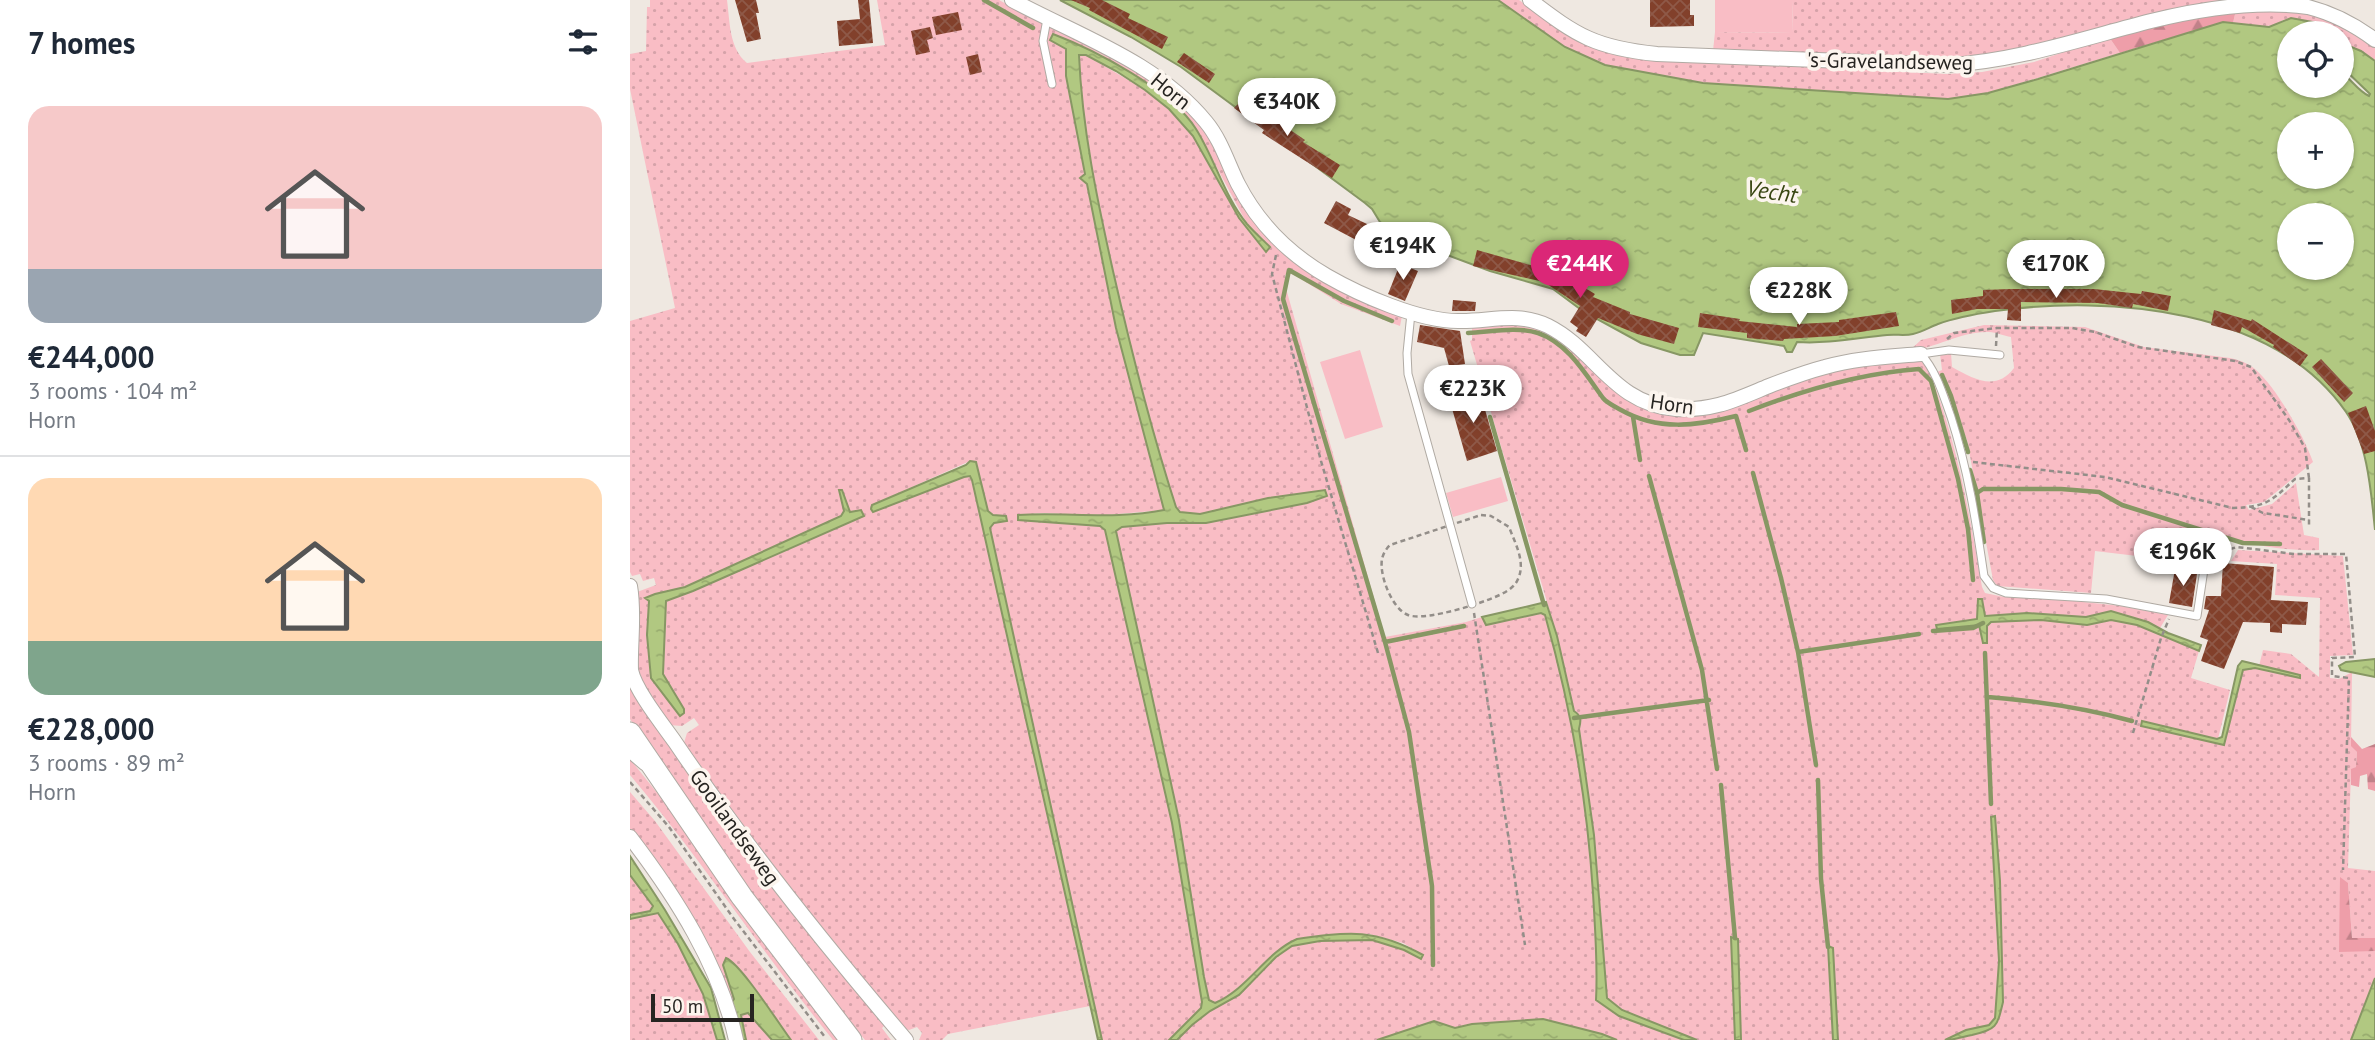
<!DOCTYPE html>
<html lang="en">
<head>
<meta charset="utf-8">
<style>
  :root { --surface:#fff; --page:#f2f2f3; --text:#1f2937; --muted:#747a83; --line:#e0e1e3; --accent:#db2777 }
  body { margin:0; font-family:"PT Sans",sans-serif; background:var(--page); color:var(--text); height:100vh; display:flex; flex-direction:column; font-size:26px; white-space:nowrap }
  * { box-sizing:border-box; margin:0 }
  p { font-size:23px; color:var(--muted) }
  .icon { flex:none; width:38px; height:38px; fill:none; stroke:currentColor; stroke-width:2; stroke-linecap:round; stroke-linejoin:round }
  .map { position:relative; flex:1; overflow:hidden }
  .side { display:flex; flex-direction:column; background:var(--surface); width:630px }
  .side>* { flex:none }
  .controls { position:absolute; left:1647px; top:21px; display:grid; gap:14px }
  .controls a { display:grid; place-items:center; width:77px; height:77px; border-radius:50%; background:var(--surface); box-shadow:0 2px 5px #0004; font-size:35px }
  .scale { position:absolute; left:21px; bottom:18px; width:103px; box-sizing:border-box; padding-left:7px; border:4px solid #262421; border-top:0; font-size:19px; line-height:24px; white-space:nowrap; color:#262421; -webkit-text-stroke:5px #fcf5ee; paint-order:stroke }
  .price { position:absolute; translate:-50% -60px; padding:0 16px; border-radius:24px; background:#fff; color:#222; font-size:23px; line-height:46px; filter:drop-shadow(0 2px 4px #0008) }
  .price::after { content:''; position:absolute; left:50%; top:42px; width:21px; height:16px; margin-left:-10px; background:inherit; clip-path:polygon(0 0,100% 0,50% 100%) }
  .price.on { background:var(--accent); color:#fff }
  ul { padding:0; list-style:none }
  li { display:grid; align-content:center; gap:14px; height:371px; padding:0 28px }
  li+li { border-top:2px solid var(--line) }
  li span { display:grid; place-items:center; height:217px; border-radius:21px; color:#555 }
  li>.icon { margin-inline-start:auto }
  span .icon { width:126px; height:126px; fill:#fffc; stroke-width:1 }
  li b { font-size:30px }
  h2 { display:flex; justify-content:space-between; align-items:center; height:84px; padding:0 28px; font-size:30px }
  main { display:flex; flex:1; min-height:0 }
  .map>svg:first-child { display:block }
  .grass { fill:url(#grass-dots); fill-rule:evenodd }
  .forest { fill:url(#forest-firs) }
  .garden { fill:#f9bdc5 }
  .water { fill:url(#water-ripples); stroke:#879764; stroke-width:2; fill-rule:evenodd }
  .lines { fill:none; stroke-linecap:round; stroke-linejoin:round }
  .stream { stroke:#879764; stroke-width:4.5 }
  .building { fill:url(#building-cross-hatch) }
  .lane-casing { stroke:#b0aaa3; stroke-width:9 }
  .street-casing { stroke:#b0aaa3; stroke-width:16 }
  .primary-casing { stroke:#b0aaa3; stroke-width:23 }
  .path { stroke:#938e89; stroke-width:2.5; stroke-dasharray:5 3.5; stroke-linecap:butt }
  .lane { stroke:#fff; stroke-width:7 }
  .street { stroke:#fff; stroke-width:14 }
  .primary { stroke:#fff; stroke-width:21 }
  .labels { text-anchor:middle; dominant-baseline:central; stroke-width:7; stroke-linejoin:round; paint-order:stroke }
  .street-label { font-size:21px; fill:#262421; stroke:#fcf5ee }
  .water-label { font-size:23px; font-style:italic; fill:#384612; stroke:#fcf5ee }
</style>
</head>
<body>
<main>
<section class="side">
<h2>7 homes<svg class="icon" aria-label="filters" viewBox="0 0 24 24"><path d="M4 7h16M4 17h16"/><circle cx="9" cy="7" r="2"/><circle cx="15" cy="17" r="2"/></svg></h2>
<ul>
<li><span style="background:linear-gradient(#f6c9c9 75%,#9aa5b1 0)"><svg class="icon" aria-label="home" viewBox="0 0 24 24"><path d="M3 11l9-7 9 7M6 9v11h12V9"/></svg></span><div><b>€244,000</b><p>3 rooms · 104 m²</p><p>Horn</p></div></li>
<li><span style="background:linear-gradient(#ffd9b3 75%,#7fa58c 0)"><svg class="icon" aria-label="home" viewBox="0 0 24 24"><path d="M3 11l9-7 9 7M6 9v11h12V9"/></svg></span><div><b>€228,000</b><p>3 rooms · 89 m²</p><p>Horn</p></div></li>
</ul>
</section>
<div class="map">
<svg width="1745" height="1040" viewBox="0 0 1745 1040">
  <defs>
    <pattern id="grass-dots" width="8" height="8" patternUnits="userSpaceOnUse" patternTransform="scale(1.75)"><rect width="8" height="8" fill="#f9bdc5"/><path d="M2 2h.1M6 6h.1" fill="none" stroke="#d5a2a9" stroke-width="1.8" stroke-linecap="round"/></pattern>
    <pattern id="forest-firs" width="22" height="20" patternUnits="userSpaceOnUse" patternTransform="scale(1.75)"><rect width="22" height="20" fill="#ee9ea9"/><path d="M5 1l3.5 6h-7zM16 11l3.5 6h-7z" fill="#c18189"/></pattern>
    <pattern id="water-ripples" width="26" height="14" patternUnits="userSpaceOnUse" patternTransform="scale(1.75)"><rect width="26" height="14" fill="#b1c881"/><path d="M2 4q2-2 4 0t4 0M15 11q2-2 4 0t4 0" fill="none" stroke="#98ac6f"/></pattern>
    <pattern id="building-cross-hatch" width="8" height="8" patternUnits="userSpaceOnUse" patternTransform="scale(1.75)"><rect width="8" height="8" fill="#82402b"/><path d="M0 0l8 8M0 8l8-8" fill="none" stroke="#8e5948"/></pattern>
  </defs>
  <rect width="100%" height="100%" fill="#efe8e1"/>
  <path class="grass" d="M20 0H97C100 22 99 48 117 63L255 45 247 0H369L411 23 429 28 517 76 571 122 596 171 645 244 660 260 700 283 772 316 770 326 711 304 666 276 659 273 655 275 657 292 755 637 836 622 852 617 856 625 911 613 915 615C942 710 957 800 963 898 966 932 968 966 966 1000L990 1008 977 998 964 835 949 729 951 720 944 711 927 636 840 341 842 340V328L891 324 910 327 925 335 993 396 1020 412 1048 416 1175 378 1230 366 1283 359 1291 361 1298 369C1327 439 1339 512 1352 587L1355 593 1374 597 1416 598 1491 606 1538 615 1530 628 1518 622 1481 611 1456 617 1397 613 1355 616 1352 600 1348 599 1347 619 1306 625H1349L1354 643 1357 642V626L1360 622 1411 620 1457 625 1481 620 1507 625 1569 651 1561 678 1600 690 1588 739 1513 721 1512 725 1594 745 1613 670 1625 668 1670 678V675L1629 666 1633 650 1661 654 1689 677 1690 598 1645 595 1647 564 1601 561 1608 550 1713 556 1723 655 1700 656V678L1709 679 1722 672 1721 745 1727 752 1726 767 1721 770 1718 868 1745 871V938H1722L1718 883 1709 951H1745V978L1721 1040H987L972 1034 913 1019 842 1024 825 1028 803 1021 747 1040H547L562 1025 580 1011 609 995 646 957 662 946 690 941 742 940 774 950 790 959 793 955 773 943 739 934 657 944 620 979 596 998 585 1003 579 1000 574 977 549 820 486 531C500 521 538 523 556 524L695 490 638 498 570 514 534 510 465 516 414 513 388 515 470 526 475 530 542 823 572 1002V1008L539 1040H472L359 527 364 523 376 521 358 512 346 463 340 461 242 505 241 509 243 511 334 477 340 476 342 480 460 1006 318 1034 312 1040H289L292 1033 287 1027 279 1030 275 1029 193 935 53 746 57 733 69 725 64 718 52 726 39 725 6 671 7 592 26 585 24 578 13 581 10 574 2 576 0 572V321L45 308 0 89V54L16 51 17 7H20ZM450 45 472 55 564 125 616 222 640 247 609 218 563 136 539 109 515 90 456 55ZM212 490 220 513 233 516 63 591 36 601 33 674 48 714 21 677 17 635 19 597 55 587 211 516 214 511 209 491Z
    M868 0H889L943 39 956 45 983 54 1029 60 1316 74 1352 72 1404 62 1479 37 1490 53 1358 93 1318 99 1073 83 975 65 935 47Z
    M1163 0H1594L1535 12 1369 54 1327 59 1083 51 1085 32 1162 33Z
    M1606 10 1671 11 1706 22 1745 46V61L1731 51 1712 43V33H1698L1697 30 1653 20C1639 31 1620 24 1603 23Z
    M1354 325 1455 327 1514 347 1600 358C1609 360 1618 363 1625 369 1646 387 1674 436 1683 462L1634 502 1616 505 1619 510 1642 504 1666 483 1674 535 1689 538V550C1646 552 1607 541 1566 529L1565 546 1550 544 1543 569 1526 568 1524 558 1465 551 1461 593 1367 586 1363 580 1337 440 1307 372 1312 370 1310 354 1321 353 1322 367C1344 379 1366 392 1384 368L1381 337C1374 336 1366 332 1359 332 1331 331 1307 348 1279 351L1291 340Z
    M0 682 256 1024 252 1028 261 1040H235L158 943 50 794 0 719Z
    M0 759 44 814 214 1040H203C133 954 72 860 0 775Z
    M0 792 25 821 120 952 189 1040H161L111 971 93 965 104 1000 102 1002 0 832Z
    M0 875 24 906 20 911 0 915Z
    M28 913 48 944 73 994 87 1040H0V919Z
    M118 1013 142 1040H116L110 1015Z"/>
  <path class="forest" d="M1606 10 1603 23 1593 22 1490 53 1479 37 1548 20Z
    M1721 737 1732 749 1745 744V791L1738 789 1737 774 1730 776 1729 787 1721 785V769L1726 767 1727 752 1721 746Z
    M1710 877 1718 883 1722 938H1745V951L1709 952Z"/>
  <path class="garden" d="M1085 0H1163L1162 33 1085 32Z
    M730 350 753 427 715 439 690 362Z
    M871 477 878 501 823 517 816 493Z"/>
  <path class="water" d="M430 0H868L935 47 975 65 1073 83 1318 99 1358 93 1408 79 1593 22 1639 27 1661 18 1693 24 1698 33H1659V86H1712V73C1721 79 1728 91 1739 96L1740 94 1712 67V43L1731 51 1745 61V530C1741 492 1738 444 1716 412 1644 308 1480 295 1365 311 1345 314 1327 317 1308 324 1300 327 1292 332 1283 334 1275 336 1266 334 1257 335 1226 338 1198 344 1167 342L1162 352H1157L1154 346 1073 333 1064 355H1050L1011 343 954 312 923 289 860 271 793 246 750 222 742 209 735 203 551 67 501 37ZM1659 124H1712V177H1659ZM1659 215H1712V268H1659Z
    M423 34C465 50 542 90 566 129 585 159 594 196 617 224 624 232 632 239 640 247L636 252 609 218 563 136 539 109 515 90 486 71 456 55H449C452 128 467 199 483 271 501 350 521 430 546 507L550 512 570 514 638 498 695 490 697 496 677 503 576 523H537L492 527 486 531 549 820 574 977 579 1000 585 1003C619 988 635 953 667 939 719 931 746 929 793 955L791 959 774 950 742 940 690 941 662 946 646 957 609 995 580 1011 562 1025 547 1040H539L571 1008 572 1002 542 823 475 530 470 526 388 520V515C436 512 486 520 534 510L486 328 457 184 450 178 455 174 436 76V49L420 40Z
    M340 461 346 462 358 511 363 515 376 516 377 521 364 523 360 528 472 1040H468L342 480 340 476 334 477 243 512 241 509 242 505 336 465Z
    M209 490H212L220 512 231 510 234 516 63 591 36 601 33 674 54 709V713L50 716 21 678 17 635 19 601 15 598 25 594 55 587 211 516 214 511Z
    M1348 599H1352L1355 616 1397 613 1456 617 1481 611 1518 622 1538 633 1571 645 1569 651 1507 625 1481 620 1457 625 1411 620 1361 622 1357 626V643H1353L1349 625 1307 629 1306 625 1347 619Z
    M916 602 927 636 944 711C952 716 951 721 949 729L964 835 977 998 992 1010 1067 1040H1054L989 1016 966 1000C968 964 965 929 963 893 957 798 941 707 915 615L911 613 856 625 852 617Z
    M1745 659V677L1711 670 1709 666 1716 662Z
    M1612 661 1670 675V678L1625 668 1613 670 1594 745 1511 726 1512 721 1587 739 1592 737 1608 666Z
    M1365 816 1370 881 1373 1002C1367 1027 1367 1029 1342 1035 1332 1037 1325 1040 1315 1040L1336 1030 1359 1025 1365 1018 1369 961 1361 817Z
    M0 856 35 910 81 988 95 1040H87L73 994 48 944 28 913 0 919V915L20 911 23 906 0 875Z
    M1101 937 1108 939 1111 1040H1105Z
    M1198 946 1203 948 1208 1040H1203Z
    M96 958C111 964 149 1024 161 1040H142L118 1013 111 1015 116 1040H112L102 1002 104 999 93 965Z
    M1745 978V1040H1721L1743 983Z
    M913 1019 972 1034 987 1040H747L804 1021 825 1028 842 1024Z"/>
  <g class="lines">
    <path class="stream" d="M354 0 403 28
      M762 321 714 301 659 270 653 299 755 642 779 732 802 886 803 965
      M838 333C860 332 887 326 908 333 938 343 956 375 973 398 977 403 984 406 991 410 1028 431 1066 426 1106 416L1116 450
      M1312 375 1321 396 1338 452
      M1119 411C1171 391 1233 373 1289 369L1301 381 1328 479 1338 529 1343 580
      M860 417 914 605
      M1003 417 1010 460
      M1340 470 1347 493 1354 542
      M1123 473 1151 578 1168 652 1186 765
      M1019 476 1072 670 1087 769
      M1347 493 1353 489H1431L1469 492 1492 505 1613 543 1650 544
      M1303 631 1343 628 1353 623
      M755 642 834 626
      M1168 652 1289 634
      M1355 653 1361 804
      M1358 697C1407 701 1454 708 1502 721
      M944 718 1079 700
      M1188 780 1191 879 1198 947
      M1091 785 1105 938"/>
  </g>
  <path class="building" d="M105 0H126L129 13H126L131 39 117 42Z
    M228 0H239L243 43 209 46 207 21 230 19Z
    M441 0H472L500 14 498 18 538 37 532 49 459 10 460 8Z
    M1020 0H1060V15H1064V26L1020 27Z
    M328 12 332 30 306 35 302 17Z
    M300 27 303 38 297 40 300 52 286 55 281 31Z
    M554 53 585 74 579 83 547 62Z
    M348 54 352 72 340 75 336 57Z
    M614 98 675 140 673 142 710 165 702 178 632 133 634 130 604 108Z
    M706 201 721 209 718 215 775 242 765 262 727 245 728 241 694 223Z
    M847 250 932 274 965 294 963 297 1000 312V314L1049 328 1044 344 1007 334 968 318 956 337 946 331 948 328 940 322 950 306 914 282 843 266Z
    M770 264 788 271 775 301 758 294Z
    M1380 289H1464L1511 294 1512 291 1541 296 1538 311 1503 304 1502 308 1468 303 1391 302V321L1377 320 1378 309H1347L1322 314 1321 300 1353 296V290Z
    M823 300 846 302 845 311H822Z
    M1584 310 1621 321 1622 319 1678 355 1670 366 1643 347 1644 345 1612 327 1610 333 1581 325Z
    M1266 312 1269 326 1205 336 1154 339 1153 341 1117 338V333L1068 327 1070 313 1110 319 1109 321 1167 327V324L1209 322V320Z
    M790 325 830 331 835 364 819 366 814 348 787 342Z
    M1691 359 1723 393 1714 402 1682 367Z
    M849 389 867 451 837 461 819 398Z
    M1736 406 1745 431V451L1734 454 1718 413Z
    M1593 563 1644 567 1641 600 1678 602 1676 625 1652 624V633L1640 632V623L1613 622 1594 669 1571 661 1578 640 1570 637 1579 610 1574 609 1576 596H1591Z
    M1545 569 1567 574 1562 607 1539 603Z"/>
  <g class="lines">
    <g class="lane-casing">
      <path id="lane" d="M417 19 413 41 422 84
        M781 313 777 353 778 374 842 604
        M1291 354C1307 372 1313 395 1321 417 1338 470 1346 521 1354 576L1363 588 1376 593 1476 599 1567 616 1576 556
        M1291 354 1319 350 1370 355
        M0 755 13 766"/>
    </g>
    <g class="street-casing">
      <path id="street" d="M382 0C449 36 527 62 576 122 591 140 598 164 608 184 628 223 659 254 697 276 730 295 789 321 828 321 859 322 888 311 918 326 966 350 983 404 1046 409 1084 411 1105 400 1139 386 1157 379 1176 372 1195 367 1226 358 1258 357 1291 354
        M900 0C947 36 966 48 1027 54L1318 65C1387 61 1454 38 1521 21 1570 9 1627 0 1678 7 1702 13 1725 25 1745 40
        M0 586C5 614 0 643 1 670 5 690 33 725 45 742 116 847 194 944 276 1040
        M0 837C46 897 90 966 106 1040"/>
    </g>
    <g class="primary-casing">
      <path id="primary" d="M0 733 112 897 221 1040"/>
    </g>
    <path class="path" d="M646 255 642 274 691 461 748 653
      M1317 339 1324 333 1367 328
      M1366 346 1367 328H1442L1465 332 1508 347 1605 361 1621 367 1659 420 1675 448 1679 478
      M1343 462 1475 477 1603 508C1637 507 1641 501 1665 479L1679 478V528
      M1621 507 1633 513 1679 520
      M851 515 861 516 879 527C885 543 896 562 888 579 886 584 882 588 877 591 862 601 795 622 778 615 762 609 749 575 752 559 753 554 756 549 760 545Z
      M1584 554 1607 547 1664 554H1716L1725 657 1702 658V676L1719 678 1713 870
      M844 613 895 945
      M1503 733 1531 638 1539 619
      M0 782 39 827 104 919 195 1037"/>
    <use href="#lane" class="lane"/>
    <use href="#street" class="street"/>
    <use href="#primary" class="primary"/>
  </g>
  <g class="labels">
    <g class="street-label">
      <text transform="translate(1260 61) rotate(1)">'s-Gravelandseweg</text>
      <text transform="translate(541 91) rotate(39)">Horn</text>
      <text transform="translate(1042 404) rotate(8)">Horn</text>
      <text transform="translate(105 827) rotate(54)">Gooilandseweg</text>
    </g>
    <g class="water-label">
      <text transform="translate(1142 191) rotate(8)">Vecht</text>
    </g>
  </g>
</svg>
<div class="controls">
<a><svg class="icon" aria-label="locate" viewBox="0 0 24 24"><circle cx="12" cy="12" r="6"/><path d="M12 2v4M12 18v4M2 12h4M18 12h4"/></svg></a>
<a>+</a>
<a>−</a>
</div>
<div class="scale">50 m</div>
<b class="price" style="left:657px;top:138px">€340K</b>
<b class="price" style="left:773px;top:282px">€194K</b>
<b class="price on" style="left:950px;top:300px">€244K</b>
<b class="price" style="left:1426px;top:300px">€170K</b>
<b class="price" style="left:1169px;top:327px">€228K</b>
<b class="price" style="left:843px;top:425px">€223K</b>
<b class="price" style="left:1553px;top:588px">€196K</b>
</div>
</main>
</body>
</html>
